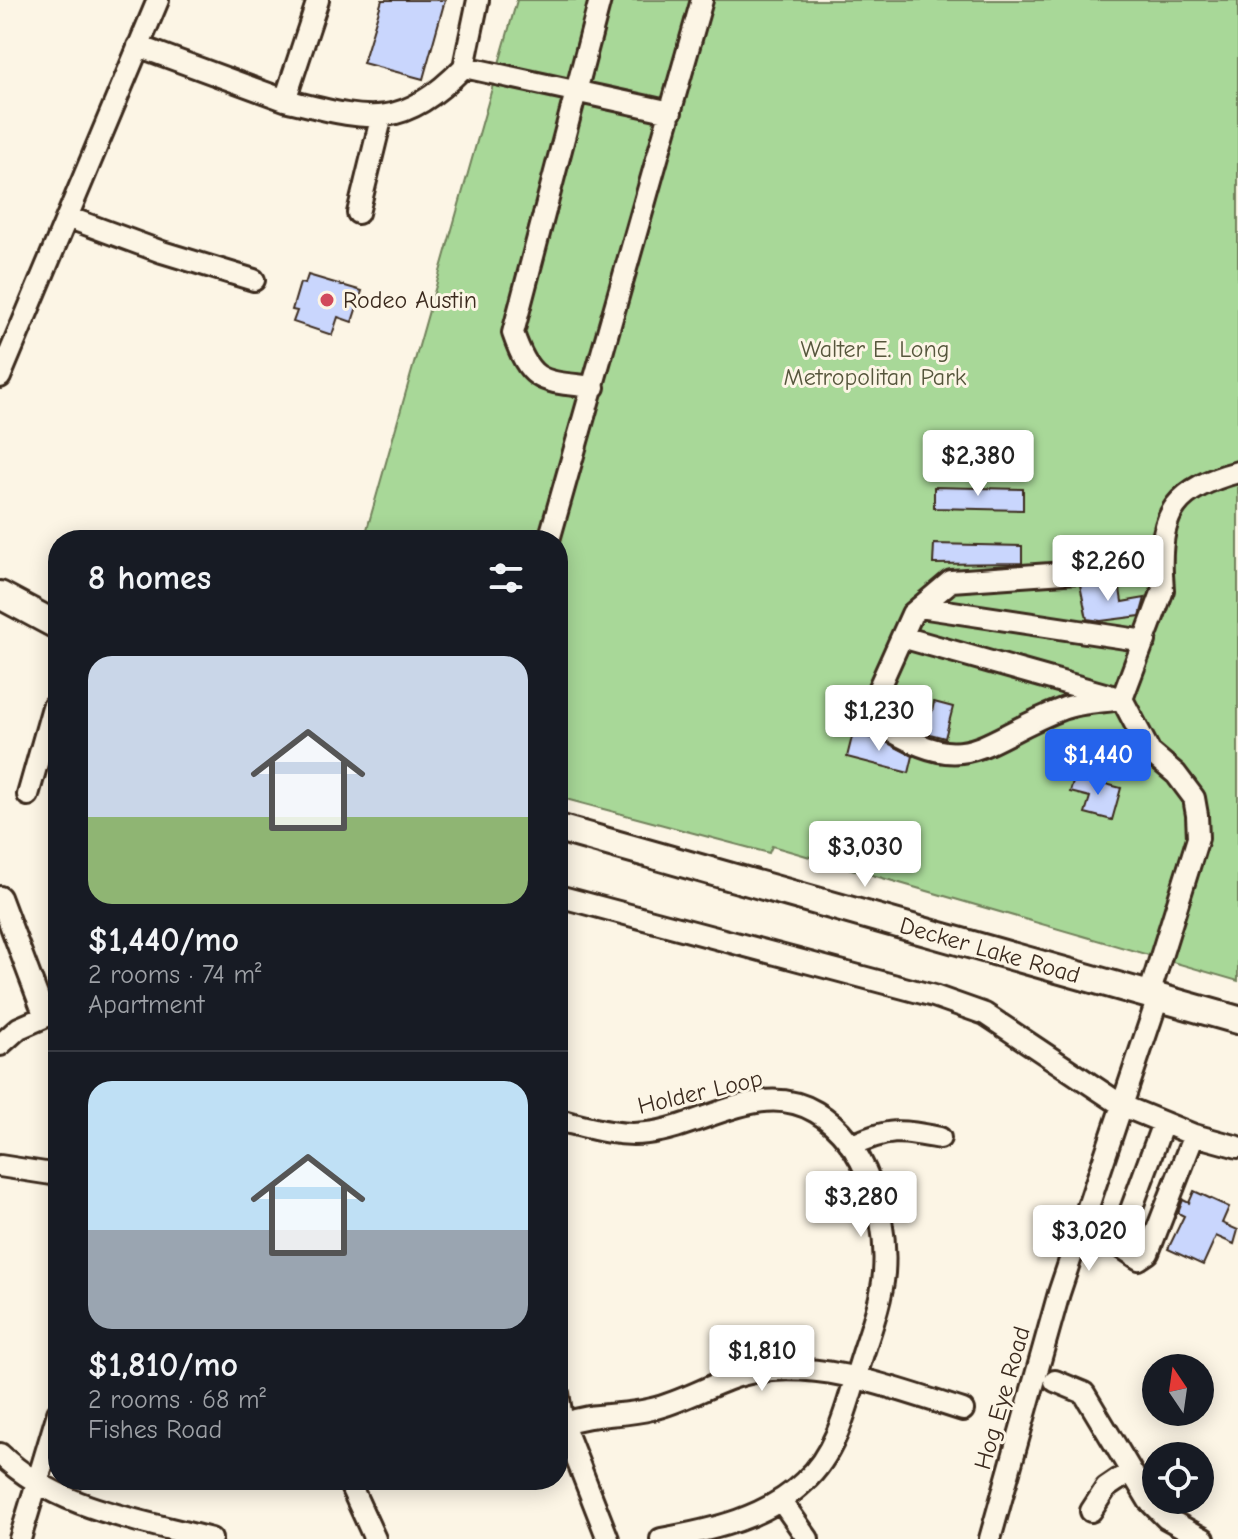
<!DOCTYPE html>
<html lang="en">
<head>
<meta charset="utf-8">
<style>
  :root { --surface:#171b24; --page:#20242c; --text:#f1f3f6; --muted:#9ea1a6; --line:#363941; --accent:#2563eb }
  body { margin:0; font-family:"Comic Neue",sans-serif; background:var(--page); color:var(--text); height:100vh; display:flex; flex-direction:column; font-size:30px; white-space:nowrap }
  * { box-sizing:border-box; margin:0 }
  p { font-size:26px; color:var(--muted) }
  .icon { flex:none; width:44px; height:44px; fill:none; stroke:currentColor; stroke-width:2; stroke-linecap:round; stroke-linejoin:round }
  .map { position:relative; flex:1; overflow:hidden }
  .drawer { position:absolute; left:48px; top:530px; width:520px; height:960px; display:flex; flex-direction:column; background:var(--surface); border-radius:32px; box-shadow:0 4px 20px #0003 }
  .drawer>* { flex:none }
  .needle { width:52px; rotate:347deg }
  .controls { position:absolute; left:1142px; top:1354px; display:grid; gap:16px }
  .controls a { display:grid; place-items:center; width:72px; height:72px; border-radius:50%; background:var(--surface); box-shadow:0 4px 20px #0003; font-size:40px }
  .price { position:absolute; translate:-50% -68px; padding:0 18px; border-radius:8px; background:#fff; color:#222; font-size:26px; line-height:52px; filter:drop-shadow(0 2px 4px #0008) }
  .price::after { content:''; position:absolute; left:50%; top:48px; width:24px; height:18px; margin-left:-12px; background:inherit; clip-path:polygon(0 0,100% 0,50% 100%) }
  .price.active { background:var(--accent); color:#fff }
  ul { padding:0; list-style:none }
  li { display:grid; align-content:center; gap:16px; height:424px; padding:0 40px }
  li+li { border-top:2px solid var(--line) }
  li span { display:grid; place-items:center; height:248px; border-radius:24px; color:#555 }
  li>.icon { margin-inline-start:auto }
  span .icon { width:144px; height:144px; fill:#fffc; stroke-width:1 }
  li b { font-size:34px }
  h2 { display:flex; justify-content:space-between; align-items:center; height:96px; padding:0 40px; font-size:34px }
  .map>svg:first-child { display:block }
  .green { fill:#a8d898; stroke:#72815b; stroke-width:2 }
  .building { fill:#c9d6fd; stroke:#3b2a1e; stroke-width:2 }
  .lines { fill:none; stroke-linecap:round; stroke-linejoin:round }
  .minor-casing { stroke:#3b2a1e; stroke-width:26 }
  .major-casing { stroke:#3b2a1e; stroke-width:32 }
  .minor { stroke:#fcf5e5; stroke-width:20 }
  .major { stroke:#fcf5e5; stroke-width:26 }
  .poi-dot { fill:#d1495b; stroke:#fcf5e5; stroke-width:3 }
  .labels { text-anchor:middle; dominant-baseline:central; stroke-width:6; stroke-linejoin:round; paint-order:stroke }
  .poi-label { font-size:24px; fill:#3b2a1e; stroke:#fcf5e5; text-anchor:start }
  .park-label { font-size:24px; fill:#56563c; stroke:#fcf5e5 }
  .street-label { font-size:24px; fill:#3b2a1e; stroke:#fcf5e5 }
</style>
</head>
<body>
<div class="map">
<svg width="1238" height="1539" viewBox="0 0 1238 1539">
  <rect width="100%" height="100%" fill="#fcf5e5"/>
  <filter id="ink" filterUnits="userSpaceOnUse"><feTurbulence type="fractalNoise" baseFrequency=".0125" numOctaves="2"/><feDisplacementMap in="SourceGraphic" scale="16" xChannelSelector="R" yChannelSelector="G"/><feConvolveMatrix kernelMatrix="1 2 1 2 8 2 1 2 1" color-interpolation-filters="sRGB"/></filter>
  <g filter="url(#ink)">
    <path class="green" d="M517 0H1238V981L772 846 769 853 558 797V540H364Z"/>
    <path class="building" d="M382 0H445L423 79 363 63Z
      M308 275 362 291 352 322 338 317 332 335 293 322 297 311 292 310 300 283 305 284Z
      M934 487 1023 489V510L934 508Z
      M934 544 1022 546V563L933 564Z
      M1119 582 1122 602 1145 598 1140 616 1101 621 1087 619 1080 585Z
      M934 702 953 707 945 738 926 733 928 725 917 722 920 709 932 712Z
      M853 733 886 742 913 756 909 773 847 757Z
      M1075 776 1121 788 1112 820 1085 813 1090 797 1070 792Z
      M1194 1191 1229 1207 1222 1223 1238 1230 1234 1244 1216 1236 1203 1265 1168 1249 1184 1216 1178 1213 1183 1200 1189 1203Z"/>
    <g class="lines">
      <g class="minor-casing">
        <path id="minor" d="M478 0 464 67 671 112
          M138 46 285 100 318 0
          M285 100C367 120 399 133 464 67
          M358 213 381 119
          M67 217 162 252 254 280
          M0 377 158 0
          M594 387C542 381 531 385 513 333L600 0
          M549 540 702 0
          M1162 574C1159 511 1177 488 1238 472
          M920 607 1145 641
          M902 637 1115 697
          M1122 699C1103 702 1080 702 1062 709 976 742 969 781 877 722L872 703 912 614 951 581 1122 569 1162 574 1163 590 1122 699 1150 752 1176 774 1194 798 1197 815 1198 838 1149 995
          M28 795 53 707 58 702
          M558 896 934 996 985 1014 1123 1106 1194 1135 1148 1253 1139 1259 1118 1245
          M0 897 44 1014
          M0 1045 19 1028 58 1011
          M558 1120C587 1127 617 1137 647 1133 704 1127 760 1079 816 1112 867 1142 888 1218 884 1273 881 1307 866 1341 857 1373 846 1410 835 1454 805 1481 767 1518 712 1530 661 1539
          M1194 1135 1238 1147
          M851 1146C888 1128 900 1130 940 1138
          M0 1166 58 1175
          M1083 1223 1118 1245 1163 1123
          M1055 1381 1084 1393 1149 1501 1166 1518 1204 1539
          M558 1393 563 1424 608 1539
          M563 1424C594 1412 621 1417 652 1409 687 1401 720 1378 755 1372 825 1360 898 1390 963 1410
          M0 1454C57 1509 136 1519 211 1539
          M348 1480 375 1539
          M782 1502 808 1539
          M1091 1511 1106 1488 1131 1471
          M20 1539 58 1413
          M990 1539 1059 1293 1158 998"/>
      </g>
      <g class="major-casing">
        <path id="major" d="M0 595 58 626
          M558 828 1238 1020"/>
      </g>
      <use href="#minor" class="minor"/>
      <use href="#major" class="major"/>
    </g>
  </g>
  <circle class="poi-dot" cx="327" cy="300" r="8"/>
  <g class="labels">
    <g class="poi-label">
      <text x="343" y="300">Rodeo Austin</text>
    </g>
    <g class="park-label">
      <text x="875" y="349">Walter E. Long<tspan x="875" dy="28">Metropolitan Park</tspan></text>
    </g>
    <g class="street-label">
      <text transform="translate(990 950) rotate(16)">Decker Lake Road</text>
      <text transform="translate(700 1092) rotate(-13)">Holder Loop</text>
      <text transform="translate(1002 1398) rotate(-74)">Hog Eye Road</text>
    </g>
  </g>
</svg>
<div class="controls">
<a><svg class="needle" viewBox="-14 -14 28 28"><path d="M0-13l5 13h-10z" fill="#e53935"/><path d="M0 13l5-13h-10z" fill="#9ea1a6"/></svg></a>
<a><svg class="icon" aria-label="locate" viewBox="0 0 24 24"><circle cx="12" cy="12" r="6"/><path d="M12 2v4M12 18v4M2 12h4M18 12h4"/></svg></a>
</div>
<b class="price" style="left:978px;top:498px">$2,380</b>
<b class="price" style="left:1108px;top:603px">$2,260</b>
<b class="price" style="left:879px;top:753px">$1,230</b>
<b class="price active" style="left:1098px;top:797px">$1,440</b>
<b class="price" style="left:865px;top:889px">$3,030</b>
<b class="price" style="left:861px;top:1239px">$3,280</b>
<b class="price" style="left:1089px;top:1273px">$3,020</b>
<b class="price" style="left:762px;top:1393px">$1,810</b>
<section class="drawer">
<h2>8 homes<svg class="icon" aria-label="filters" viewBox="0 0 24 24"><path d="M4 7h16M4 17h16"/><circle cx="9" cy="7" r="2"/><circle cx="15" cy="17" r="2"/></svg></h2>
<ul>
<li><span style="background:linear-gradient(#c9d6e8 65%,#8fb573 0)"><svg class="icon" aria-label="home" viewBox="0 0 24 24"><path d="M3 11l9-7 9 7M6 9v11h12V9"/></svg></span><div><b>$1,440/mo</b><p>2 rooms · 74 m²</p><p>Apartment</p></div></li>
<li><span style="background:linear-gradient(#bfe0f5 60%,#9aa5b1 0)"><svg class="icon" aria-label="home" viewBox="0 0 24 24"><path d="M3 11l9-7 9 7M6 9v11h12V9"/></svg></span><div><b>$1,810/mo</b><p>2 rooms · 68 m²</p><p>Fishes Road</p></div></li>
</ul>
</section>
</div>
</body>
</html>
